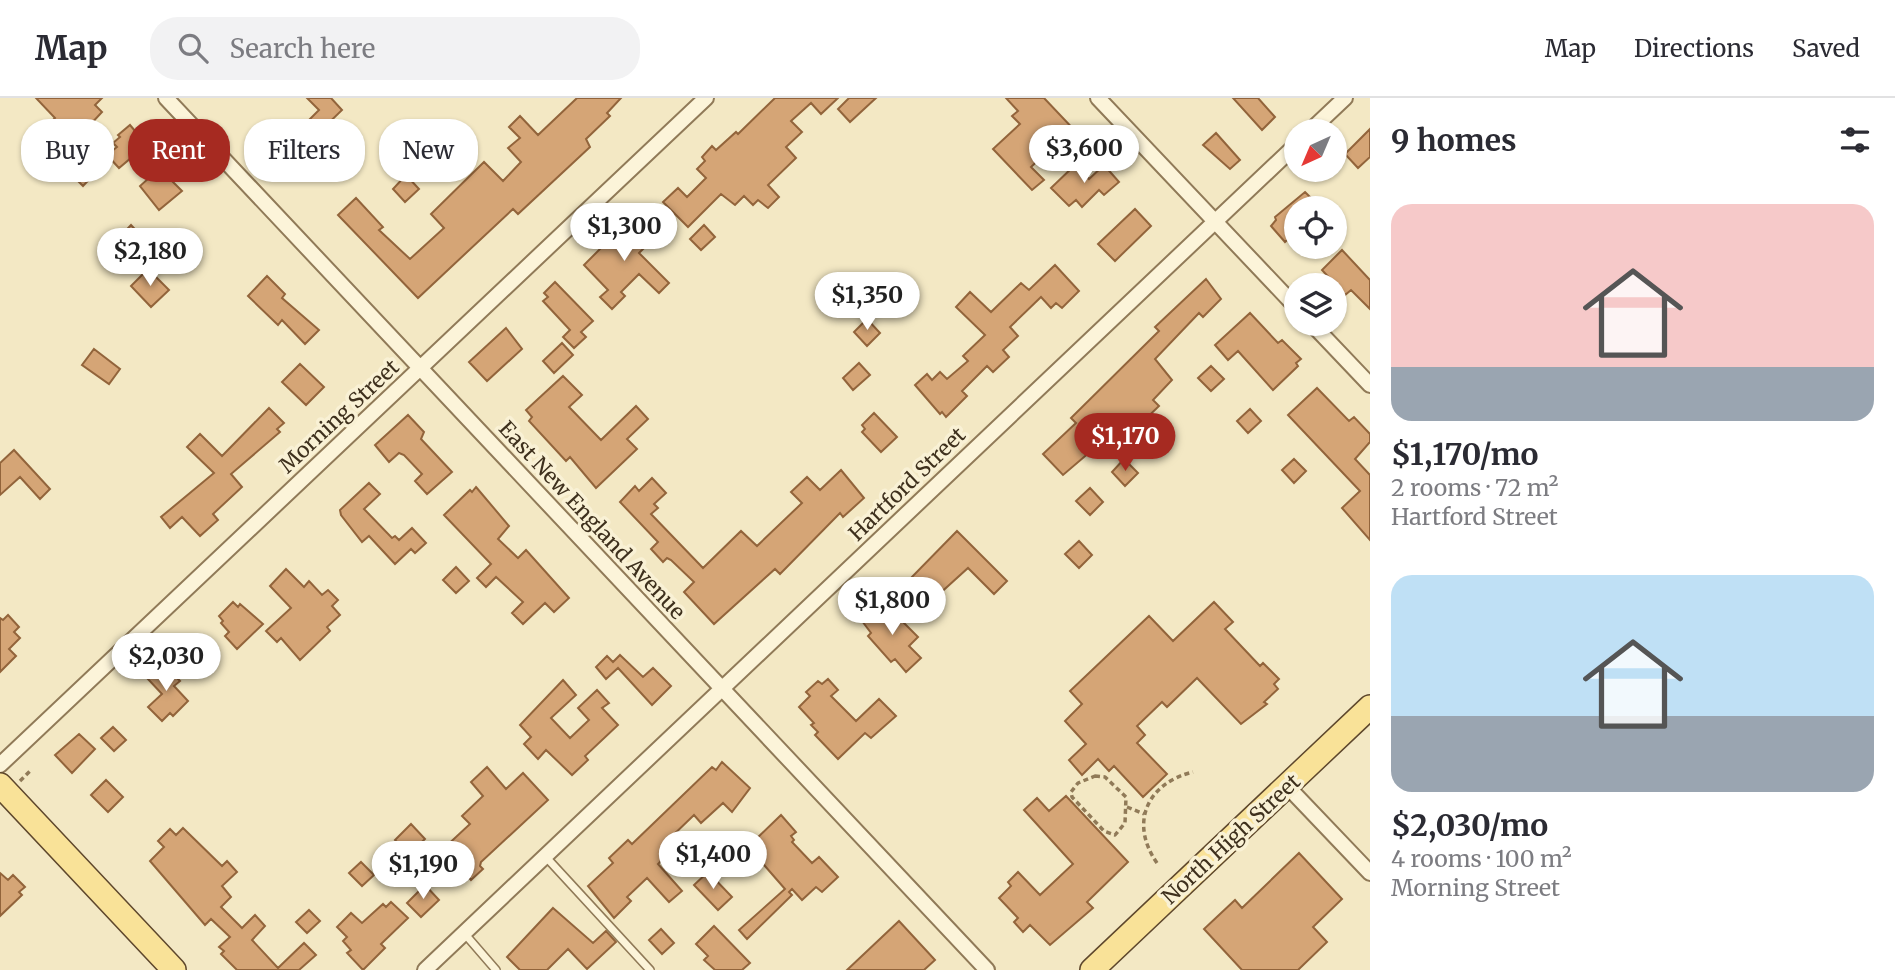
<!DOCTYPE html>
<html lang="en">
<head>
<meta charset="utf-8">
<style>
  :root { --surface:#fff; --page:#f2f2f3; --text:#2b2b33; --muted:#7c7c81; --line:#e1e1e2; --accent:#a62a21 }
  body { margin:0; font-family:Merriweather,serif; background:var(--page); color:var(--text); height:100vh; display:flex; flex-direction:column; font-size:26px; white-space:nowrap }
  * { box-sizing:border-box; margin:0 }
  p { font-size:23px; color:var(--muted) }
  .icon { flex:none; width:38px; height:38px; fill:none; stroke:currentColor; stroke-width:2; stroke-linecap:round; stroke-linejoin:round }
  .map { position:relative; flex:1; overflow:hidden }
  .details { display:flex; flex-direction:column; background:var(--surface); width:525px }
  .details>* { flex:none }
  .guide { position:absolute; left:21px; top:21px; width:665px; height:63px; display:flex; gap:14px }
  .needle { width:46px; rotate:224deg }
  .fabs { position:absolute; left:1284px; top:21px; display:grid; gap:14px }
  .fabs a { display:grid; place-items:center; width:63px; height:63px; border-radius:50%; background:var(--surface); box-shadow:0 2px 5px #0004; font-size:35px }
  .price { position:absolute; translate:-50% -60px; padding:0 16px; border-radius:24px; background:#fff; color:#222; font-size:23px; line-height:46px; filter:drop-shadow(0 2px 4px #0008) }
  .price::after { content:''; position:absolute; left:50%; top:42px; width:21px; height:16px; margin-left:-10px; background:inherit; clip-path:polygon(0 0,100% 0,50% 100%) }
  .price.selected { background:var(--accent); color:#fff }
  ul { padding:0; list-style:none }
  li { display:grid; align-content:center; gap:14px; height:371px; padding:0 21px }
  li span { display:grid; place-items:center; height:217px; border-radius:21px; color:#555 }
  li>.icon { margin-inline-start:auto }
  span .icon { width:126px; height:126px; fill:#fffc; stroke-width:1 }
  li b { font-size:30px }
  h2 { display:flex; justify-content:space-between; align-items:center; height:84px; padding:0 21px; font-size:30px }
  .tag { padding:0 24px; border-radius:28px; background:var(--surface); box-shadow:0 2px 5px #0004; font-size:24px; line-height:63px }
  .tag.selected { background:var(--accent); color:#fff }
  header { display:flex; align-items:center; gap:42px; box-sizing:border-box; height:98px; padding:0 35px; background:var(--surface); border-bottom:2px solid var(--line) }
  header strong { font-size:33px }
  nav { display:flex; gap:38px; margin-inline-start:auto; font-size:24px }
  .search { width:490px; height:63px; background:var(--page); display:flex; align-items:center; gap:18px; box-sizing:border-box; padding:0 24px; border-radius:28px; color:var(--muted); font-size:26px }
  main { display:flex; flex:1; min-height:0 }
  .map>svg:first-child { display:block }
  .building { fill:#d5a576; stroke:#92643b; stroke-width:2 }
  .lines { fill:none; stroke-linecap:round; stroke-linejoin:round }
  .service-casing { stroke:#907a58; stroke-width:10 }
  .minor-casing { stroke:#907a58; stroke-width:18 }
  .primary-casing { stroke:#5e472c; stroke-width:26 }
  .path { stroke:#907a58; stroke-width:3.5; stroke-dasharray:5 3.5; stroke-linecap:butt }
  .service { stroke:#fcf4d9; stroke-width:7 }
  .minor { stroke:#fcf4d9; stroke-width:14 }
  .primary { stroke:#f9e298; stroke-width:23 }
  .labels { text-anchor:middle; dominant-baseline:central; stroke-width:7; stroke-linejoin:round; paint-order:stroke }
  .street-label { font-size:21px; fill:#3e301d; stroke:#f9f1d5 }
</style>
</head>
<body>
<header>
<strong>Map</strong>
<div class="search"><svg class="icon" aria-label="search" viewBox="0 0 24 24"><circle cx="10" cy="10" r="6"/><path d="M15 15l6 6"/></svg>Search here</div>
<nav><a>Map</a><a>Directions</a><a>Saved</a></nav>
</header>
<main>
<div class="map">
<svg width="1370" height="872" viewBox="0 0 1370 872">
  <rect width="100%" height="100%" fill="#f3e8c4"/>
  <path class="building" d="M36 0H102L95 7 102 14 88 29 90 31 67 53 57 43 44 71 24 61 34 41 55 20Z
    M307 0H331L342 12 307 46 311 50 295 65 276 45 292 29 297 34 319 12Z
    M577 0H621L607 15 610 18 586 41 590 49 518 116 513 111 418 200 338 117 356 100 383 129 379 132 410 161 444 130 431 116 484 64 503 83 521 64 508 50 520 40 509 29 520 18 538 37Z
    M775 0H838L821 16 811 5 791 23 802 34 786 49 796 60 768 87 779 99 768 110 758 102 753 107 744 98 735 107 721 96 688 129 663 104 678 90 687 99 706 80 697 71 705 63 702 59 712 48 716 52 736 34 738 36Z
    M849 0H876L850 24 838 11Z
    M1006 0H1044L1080 38 1066 51 1060 45 1051 50 1031 69 1044 82 1032 92 993 51 1020 26 1012 18 1018 13Z
    M1233 0H1258L1275 19 1262 32Z
    M130 27 146 46 140 51 182 93 159 112 140 88 149 80 131 60 119 70 107 57 117 49 113 45 120 39 118 37Z
    M1370 31V59L1358 70 1345 56Z
    M1216 35 1240 62 1230 71 1203 47Z
    M88 61 99 71 83 88 72 77Z
    M1075 67 1089 81 1104 67 1119 84 1104 97 1099 92 1082 109 1076 102 1069 108 1051 90Z
    M406 77 419 91 405 104 393 91Z
    M1305 94 1321 110H1297V133L1285 144 1271 128 1276 122 1275 119Z
    M1135 111 1151 128 1115 163 1098 146Z
    M634 117 648 134 646 143 648 146 639 155 669 185 659 195 639 176 621 194 625 198 612 211 600 199 608 192 584 167Z
    M131 127 144 141 120 159 111 148Z
    M704 127 715 139 701 152 690 141Z
    M1342 152 1370 182V211L1351 192 1345 197 1322 172Z
    M1055 167 1079 193 1062 210 1056 205 1051 210 1041 199 1010 229 1018 238 1003 252 1009 259 993 274 987 268 962 293 967 298 946 319 942 314 940 316 915 287 927 276 932 282 940 274 947 281 968 263 963 258 985 237 956 209 970 194 991 214 1021 185 1029 192Z
    M148 171 169 192 151 209 131 188Z
    M267 178 285 196 282 200 319 232 305 246 282 222 278 227 248 198Z
    M1206 181 1221 201 1203 219 1199 215 1155 261 1172 282 1153 302 1159 308 1132 334 1124 325 1063 377 1043 356 1076 325 1071 320 1159 233 1155 229Z
    M555 184 593 223 581 234 586 239 574 250 563 239 570 232 543 203 548 199 544 195Z
    M1250 215 1278 245 1282 242 1301 261 1296 265 1298 268 1273 292 1238 253 1228 262 1215 247Z
    M867 221 880 235 867 248 854 234Z
    M506 230 522 251 487 283 469 264Z
    M562 245 573 257 554 275 543 263Z
    M94 251 120 271 109 286 82 267Z
    M859 265 870 277 853 292 843 280Z
    M300 266 324 289 306 307 282 284Z
    M1211 268 1224 281 1211 293 1198 280Z
    M563 278 582 297 569 309 601 342 636 308 648 321 627 341 637 351 596 390 570 359 566 363 529 323 532 319 526 312Z
    M1317 290 1349 323 1354 319 1370 336V344L1355 361 1370 377V442L1342 410 1360 393 1288 317Z
    M269 310 284 325 277 331 280 334 231 376 242 389 213 416 218 422 200 438 182 419 170 430 161 419 214 375 187 349 200 336 222 358Z
    M1250 311 1261 323 1248 335 1237 323Z
    M874 315 897 339 881 354 862 334 865 331 862 327Z
    M408 317 424 334 421 341 452 374 427 396 415 383 422 376 404 357 399 355 389 364 375 347Z
    M14 352 50 391 40 401 20 379 0 397V365Z
    M1124 361 1138 375 1125 388 1112 374Z
    M1294 361 1306 373 1294 385 1282 372Z
    M841 372 864 400 843 419 840 415 780 476 775 471 714 526 684 494 694 484 671 462 667 460 663 464 651 451 658 444 620 404 635 388 639 393 652 380 666 395 654 406 658 410 651 416 703 470 741 433 757 448 802 405 791 394 807 379 820 392Z
    M369 385 380 396 364 411 392 440 395 438 399 442 412 430 426 445 415 455 411 451 395 466 369 438 362 444 341 417 340 412Z
    M476 389 509 428 498 441 518 460 526 452 569 500 554 514 545 505 523 526 512 515 523 504 496 479 486 489 477 480 491 466 444 417 470 392 472 394Z
    M1090 390 1103 404 1090 417 1076 403Z
    M957 433 1007 483 994 496 968 470 926 508 906 485Z
    M1079 443 1092 457 1079 470 1065 456Z
    M456 469 469 483 456 495 443 482Z
    M286 471 304 489 309 483 322 497 328 492 338 502 332 508 340 517 327 529 330 533 300 562 281 540 277 544 266 533 291 510 270 488Z
    M233 504 238 509 240 506 263 526 237 551 225 538 229 534 221 525 223 523 219 518Z
    M1214 504 1233 524 1225 531 1260 568 1263 565 1279 581 1274 586 1278 591 1264 604 1267 606 1241 626 1197 580 1167 609 1162 604 1137 628 1145 637 1137 645 1167 676 1143 699 1114 668 1109 673 1098 661 1082 677 1069 662 1086 646 1065 623 1082 606 1070 593 1149 518 1173 543Z
    M885 506 918 539 909 548 921 560 906 574 895 561 891 564 868 538 871 535 862 523 878 509 880 511Z
    M8 517 19 529 14 534 20 540 9 551 16 558 0 574V520L3 522Z
    M620 557 643 579 653 570 671 588 652 607 618 570 606 581 596 569 607 558 613 564Z
    M162 565 180 583 174 588 188 603 173 618 170 615 162 623 148 609 162 596 147 580Z
    M828 581 838 592 831 598 856 623 879 601 896 618 871 640 865 635 838 661 815 637 818 634 811 627 814 625 799 609 810 598 806 594 818 583 822 586Z
    M563 582 576 597 551 620 570 640 589 622 578 610 597 592 609 605 602 610 618 627 585 658 588 662 572 677 546 652 538 661 524 646 531 639 520 627Z
    M113 629 126 642 114 653 101 640Z
    M79 636 95 651 72 675 55 657Z
    M722 664 750 690 732 714 723 705 701 725 694 717 666 744 673 751 658 766 682 793 669 804 647 780 627 799 631 803 614 820 588 788 613 765 609 760 628 742 632 746 712 669 716 672Z
    M487 669 506 691 523 675 548 702 481 764 480 768 483 771 471 782 466 776 460 782 449 771 455 765 442 752 470 726 462 718 483 698 471 684Z
    M106 682 123 699 108 714 91 697Z
    M1066 698 1128 764 1087 804 1093 810 1050 847 1030 827 1023 834 1014 824 1018 820 999 800 1011 788 1008 784 1018 774 1040 797 1073 766 1024 712 1037 700 1049 713Z
    M781 717 796 734 791 738 794 742 792 744 812 765 819 759 838 779 822 794 816 789 802 802 792 791 789 794 792 797 747 841 739 832 785 791 751 752 758 745 755 742Z
    M411 726 425 741 409 756 395 742Z
    M183 730 222 768 227 763 237 774 222 788 231 799 221 809 242 830 255 817 265 828 252 842 278 870 304 845 316 857 299 872H237L221 856 224 853 219 849 230 839 211 821 205 827 150 763 164 749 158 743 170 731 176 737Z
    M1299 755 1342 801 1313 829 1327 844 1298 872H1242L1204 831 1235 802 1242 810Z
    M361 764 374 777 362 788 349 775Z
    M708 774 732 799 718 812 694 787Z
    M0 775 8 782 13 777 25 789 19 794 22 797 0 818Z
    M425 787 439 802 421 819 407 805Z
    M391 804 408 820 381 846 385 850 363 872 347 855 351 852 343 843 347 839 337 829 351 815 362 825 383 806 386 809Z
    M553 810 593 845 606 833 616 844 587 871 568 851 547 872H520L507 859Z
    M309 812 320 823 307 835 296 824Z
    M899 823 935 862 924 872H847Z
    M714 828 750 865 742 872H715L704 862 708 858 696 846Z
    M661 831 674 845 662 856 649 842Z"/>
  <g class="lines">
    <g class="service-casing">
      <path id="service" d="M545 758 650 872
        M464 835 496 872"/>
    </g>
    <g class="minor-casing">
      <path id="minor" d="M166 0 987 872
        M1098 0 1297 210
        M1310 33 1345 0
        M1312 226 1370 287
        M0 667 706 0
        M1287 688 1370 775
        M425 872 1297 46"/>
    </g>
    <g class="primary-casing">
      <path id="primary" d="M0 687 174 872
        M1092 872 1370 609"/>
    </g>
    <path class="path" d="M1095 678 1105 679 1126 699 1125 725 1115 737 1104 733 1072 699 1071 694 1078 685Z
      M20 683 30 673
      M1127 709 1144 716
      M1157 765C1129 725 1147 685 1193 674"/>
    <use href="#service" class="service"/>
    <use href="#minor" class="minor"/>
    <use href="#primary" class="primary"/>
  </g>
  <g class="labels">
    <g class="street-label">
      <text transform="translate(339 318) rotate(-43)">Morning Street</text>
      <text transform="translate(907 386) rotate(-44)">Hartford Street</text>
      <text transform="translate(592 422) rotate(47)">East New England Avenue</text>
      <text transform="translate(1231 741) rotate(-43)">North High Street</text>
    </g>
  </g>
</svg>
<div class="fabs">
<a><svg class="needle" viewBox="-14 -14 28 28"><path d="M0-13l5 13h-10z" fill="#e53935"/><path d="M0 13l5-13h-10z" fill="#7c7c81"/></svg></a>
<a><svg class="icon" aria-label="locate" viewBox="0 0 24 24"><circle cx="12" cy="12" r="6"/><path d="M12 2v4M12 18v4M2 12h4M18 12h4"/></svg></a>
<a><svg class="icon" aria-label="layers" viewBox="0 0 24 24"><path d="M12 4l9 5-9 5-9-5zM3 14l9 5 9-5"/></svg></a>
</div>
<b class="price" style="left:1084px;top:87px">$3,600</b>
<b class="price" style="left:624px;top:165px">$1,300</b>
<b class="price" style="left:150px;top:190px">$2,180</b>
<b class="price" style="left:867px;top:234px">$1,350</b>
<b class="price selected" style="left:1125px;top:375px">$1,170</b>
<b class="price" style="left:892px;top:539px">$1,800</b>
<b class="price" style="left:166px;top:595px">$2,030</b>
<b class="price" style="left:713px;top:793px">$1,400</b>
<b class="price" style="left:423px;top:803px">$1,190</b>
<div class="guide">
<a class="tag">Buy</a>
<a class="tag selected">Rent</a>
<a class="tag">Filters</a>
<a class="tag">New</a>
</div>
</div>
<section class="details">
<h2>9 homes<svg class="icon" aria-label="filters" viewBox="0 0 24 24"><path d="M4 7h16M4 17h16"/><circle cx="9" cy="7" r="2"/><circle cx="15" cy="17" r="2"/></svg></h2>
<ul>
<li><span style="background:linear-gradient(#f6c9c9 75%,#9aa5b1 0)"><svg class="icon" aria-label="home" viewBox="0 0 24 24"><path d="M3 11l9-7 9 7M6 9v11h12V9"/></svg></span><div><b>$1,170/mo</b><p>2 rooms · 72 m²</p><p>Hartford Street</p></div></li>
<li><span style="background:linear-gradient(#bfe0f5 65%,#9aa5b1 0)"><svg class="icon" aria-label="home" viewBox="0 0 24 24"><path d="M3 11l9-7 9 7M6 9v11h12V9"/></svg></span><div><b>$2,030/mo</b><p>4 rooms · 100 m²</p><p>Morning Street</p></div></li>
</ul>
</section>
</main>
</body>
</html>
